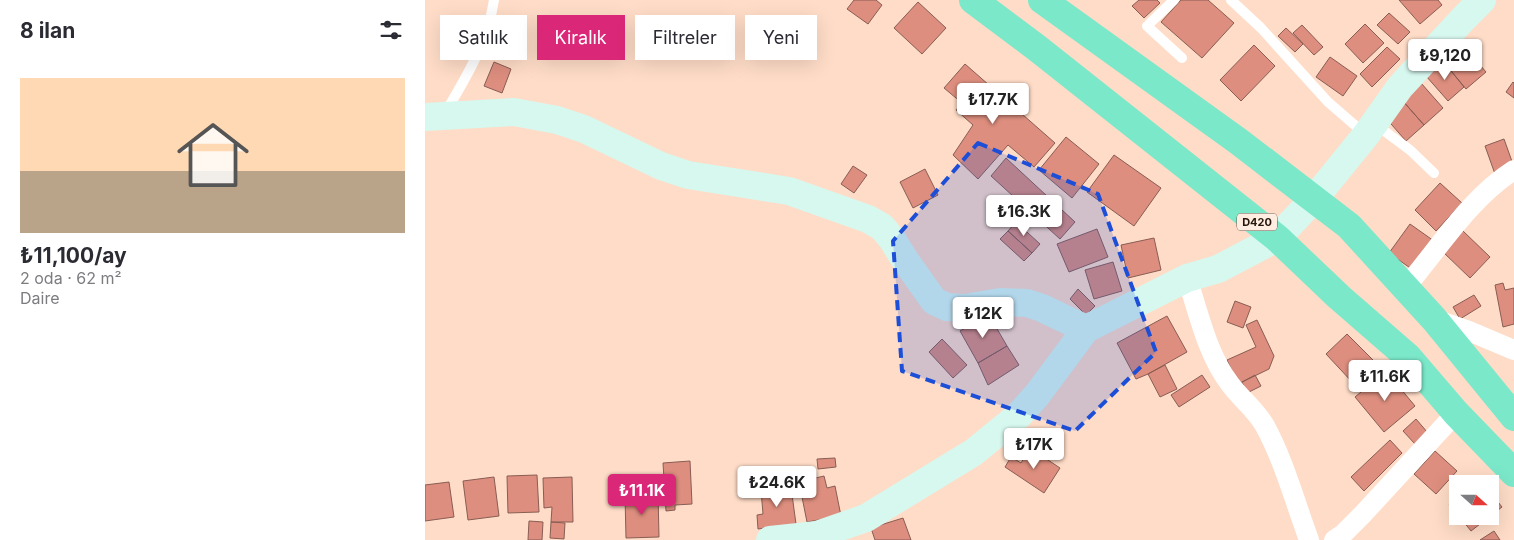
<!DOCTYPE html>
<html lang="tr">
<head>
<meta charset="utf-8">
<style>
  :root { --surface:#fff; --page:#f7f7f7; --text:#2b2b33; --muted:#7c7c81; --accent:#db2777 }
  body { margin:0; font-family:Inter,sans-serif; background:var(--page); color:var(--text); height:100vh; display:flex; flex-direction:column; font-size:19px; white-space:nowrap }
  * { box-sizing:border-box; margin:0 }
  p { font-size:16px; color:var(--muted) }
  .icon { flex:none; width:28px; height:28px; fill:none; stroke:currentColor; stroke-width:2; stroke-linecap:round; stroke-linejoin:round }
  .map { position:relative; flex:1; overflow:hidden }
  .sheet { display:flex; flex-direction:column; background:var(--surface); width:425px }
  .sheet>* { flex:none }
  .banner { position:absolute; left:15px; top:15px; width:475px; height:45px; display:flex; gap:10px }
  .needle { width:32px; rotate:111deg }
  .controls { position:absolute; left:1024px; top:475px; display:grid; gap:10px }
  .controls a { display:grid; place-items:center; width:50px; height:50px; border-radius:0px; background:var(--surface); box-shadow:0 5px 20px #0002; font-size:25px }
  .price { position:absolute; translate:-50% -42px; padding:0 11px; border-radius:5px; background:#fff; color:#222; font-size:16px; line-height:32px; filter:drop-shadow(0 1px 2px #0008) }
  .price::after { content:''; position:absolute; left:50%; top:30px; width:15px; height:11px; margin-left:-8px; background:inherit; clip-path:polygon(0 0,100% 0,50% 100%) }
  .price.current { background:var(--accent); color:#fff }
  ul { padding:0; list-style:none }
  li { display:grid; align-content:center; gap:10px; height:265px; padding:0 20px }
  li span { display:grid; place-items:center; height:155px; border-radius:0px; color:#555 }
  li>.icon { margin-inline-start:auto }
  span .icon { width:90px; height:90px; fill:#fffc; stroke-width:1 }
  li b { font-size:21px }
  h2 { display:flex; justify-content:space-between; align-items:center; height:60px; padding:0 20px; font-size:21px }
  .pill { padding:0 18px; border-radius:0px; background:var(--surface); box-shadow:0 5px 20px #0002; font-size:18px; line-height:45px }
  .pill.current { background:var(--accent); color:#fff }
  main { display:flex; flex:1; min-height:0 }
  .map>svg:first-child { display:block }
  .building { fill:#dd8e7e; stroke:#895d54 }
  .lines { fill:none; stroke-linecap:round; stroke-linejoin:round }
  .lane { stroke:#fff; stroke-width:10 }
  .street { stroke:#fff; stroke-width:20 }
  .secondary { stroke:#d7f8ef; stroke-width:28 }
  .highway { stroke:#7be8c9; stroke-width:28 }
  .marked { fill:#1d4ed8; fill-opacity:0.2; stroke:#1d4ed8; stroke-width:4; stroke-dasharray:10 6; stroke-linejoin:round }
  .labels { text-anchor:middle; dominant-baseline:central; stroke-width:5; stroke-linejoin:round; paint-order:stroke }
  .shield { fill:#ffede2; stroke:#66564c; stroke-width:1 }
  .shield-label { font-size:11px; font-weight:bold; fill:#25160c }
</style>
</head>
<body>
<main>
<section class="sheet">
<h2>8 ilan<svg class="icon" aria-label="filters" viewBox="0 0 24 24"><path d="M4 7h16M4 17h16"/><circle cx="9" cy="7" r="2"/><circle cx="15" cy="17" r="2"/></svg></h2>
<ul>
<li><span style="background:linear-gradient(#ffd9b3 60%,#b9a48a 0)"><svg class="icon" aria-label="home" viewBox="0 0 24 24"><path d="M3 11l9-7 9 7M6 9v11h12V9"/></svg></span><div><b>₺11,100/ay</b><p>2 oda · 62 m²</p><p>Daire</p></div></li>
</ul>
</section>
<div class="map">
<svg width="1089" height="540" viewBox="0 0 1089 540">
  <rect width="100%" height="100%" fill="#fedcc7"/>
  <path class="building" d="M429 0H451L457 5 443 24 422 9Z
    M714 0H732L735 3 719 18 707 6Z
    M756 0H783L809 23 777 58 736 22Z
    M974 0H1013L1017 5 995 24Z
    M493 2 521 28 497 54 469 28Z
    M964 13 985 32 973 44 952 25Z
    M940 24 959 43 938 63 920 44Z
    M877 25 898 47 889 55 868 33Z
    M861 28 878 44 870 52 853 36Z
    M1033 39 1061 72 1041 89 1013 55Z
    M829 45 850 66 816 101 795 80Z
    M962 47 975 59 947 87 935 74Z
    M905 57 932 76 918 96 891 77Z
    M1018 61 1039 87 1023 101 1001 76Z
    M69 62 86 69 77 93 59 86Z
    M540 64 630 143 609 167 583 145 553 179 528 155 548 125 531 110 537 103 519 88Z
    M1088 82 1089 83V98L1081 92Z
    M996 83 1018 108 999 125 977 100Z
    M977 100 999 125 981 141 959 116Z
    M641 137 674 164 647 198 614 170Z
    M1079 139 1089 167 1070 174 1060 146Z
    M689 155 736 188 709 226 662 192Z
    M581 158 650 222 635 239 566 176Z
    M428 166 442 175 429 193 416 184Z
    M500 169 513 195 488 208 475 182Z
    M1015 183 1037 203 1011 231 990 210Z
    M591 222 615 244 607 253 583 231Z
    M985 224 1009 241 988 270 964 253Z
    M672 229 683 257 644 272 632 244Z
    M583 231 607 253 599 261 575 239Z
    M1038 231 1065 257 1045 278 1018 252Z
    M729 238 736 270 703 278 696 245Z
    M688 262 697 291 669 299 660 270Z
    M1078 283 1080 290 1089 288V324L1078 327 1070 285Z
    M653 289 670 306 661 315 645 299Z
    M1049 295 1056 306 1035 319 1028 307Z
    M810 301 826 307 818 328 802 322Z
    M564 315 582 346 553 363 535 331Z
    M742 316 762 352 723 374 711 379 692 343Z
    M832 320 849 356 844 369 813 384 802 360 831 347 821 325Z
    M922 334 950 362 928 383 901 354Z
    M517 339 542 365 528 378 504 352Z
    M582 346 594 365 563 385 553 363Z
    M740 365 752 389 735 397 723 374Z
    M961 371 990 406 959 432 930 397Z
    M777 375 785 387 754 407 746 395Z
    M830 375 836 386 822 393 817 382Z
    M991 419 1003 433 990 444 978 431Z
    M965 440 977 453 939 491 926 477Z
    M605 448 635 468 619 493 580 467 586 457 596 463Z
    M1010 451 1032 471 1011 494 989 474Z
    M410 458 411 467 393 469 392 459Z
    M265 461 267 504 250 505V510L241 511 238 463Z
    M112 475 114 512 83 513 82 476Z
    M399 476 402 488 410 486 416 516 382 522 374 482Z
    M69 477 74 516 43 520 38 481Z
    M147 477 148 522H126L127 507 119 508 118 478Z
    M1055 479 1058 484H1048Z
    M24 482 29 517 0 521V485Z
    M366 487 371 524 333 529 332 515 338 514 336 490Z
    M1065 492 1077 507 1046 531 1034 516H1065Z
    M233 494 234 537 201 538 200 495Z
    M1032 497V514L1024 504Z
    M478 518 486 540H450L446 528Z
    M104 521 118 522 117 540H103Z
    M126 522 140 523 139 539 125 538Z
    M1069 531 1075 540H1055Z"/>
  <g class="lines">
    <path class="lane" d="M749 0 722 26 757 58
      M806 0 836 28 903 102 940 134
      M20 113C41 78 63 41 69 0
      M950 124 985 150 1009 173"/>
    <path class="street" d="M762 278C774 314 782 354 805 384 816 399 831 410 840 426 859 461 870 502 884 540
      M980 288C1014 248 1045 198 1089 170
      M1009 319 1044 331 1089 350
      M909 540 918 534 938 514 1031 413"/>
    <path class="secondary" d="M0 117 89 112 132 120 159 129 236 166 263 175 364 191 443 219 457 227 467 239 480 260 509 301 522 307 540 308 575 302 602 303 617 308 661 329
      M345 540 392 535 441 518 549 452 593 416 612 395 661 329 762 278 793 269 852 238 889 199 941 135 975 87 1039 18 1057 0"/>
    <path class="highway" d="M548 0 612 48 852 238 914 297 983 357 1031 413 1089 473
      M617 0 813 141 924 226 1009 319 1089 417"/>
  </g>
  <path class="marked" d="M553 143 673 194 731 352 650 431 477 371 468 241Z"/>
  <g class="labels">
    <rect class="shield" x="812" y="213.5" width="40" height="17" rx="4"/>
    <g class="shield-label">
      <text x="832" y="222">D420</text>
    </g>
  </g>
</svg>
<div class="controls">
<a><svg class="needle" viewBox="-14 -14 28 28"><path d="M0-13l5 13h-10z" fill="#e53935"/><path d="M0 13l5-13h-10z" fill="#7c7c81"/></svg></a>
</div>
<b class="price" style="left:1020px;top:81px">₺9,120</b>
<b class="price" style="left:568px;top:125px">₺17.7K</b>
<b class="price" style="left:599px;top:237px">₺16.3K</b>
<b class="price" style="left:558px;top:339px">₺12K</b>
<b class="price" style="left:960px;top:402px">₺11.6K</b>
<b class="price" style="left:609px;top:470px">₺17K</b>
<b class="price" style="left:352px;top:508px">₺24.6K</b>
<b class="price current" style="left:217px;top:516px">₺11.1K</b>
<div class="banner">
<a class="pill">Satılık</a>
<a class="pill current">Kiralık</a>
<a class="pill">Filtreler</a>
<a class="pill">Yeni</a>
</div>
</div>
</main>
</body>
</html>
